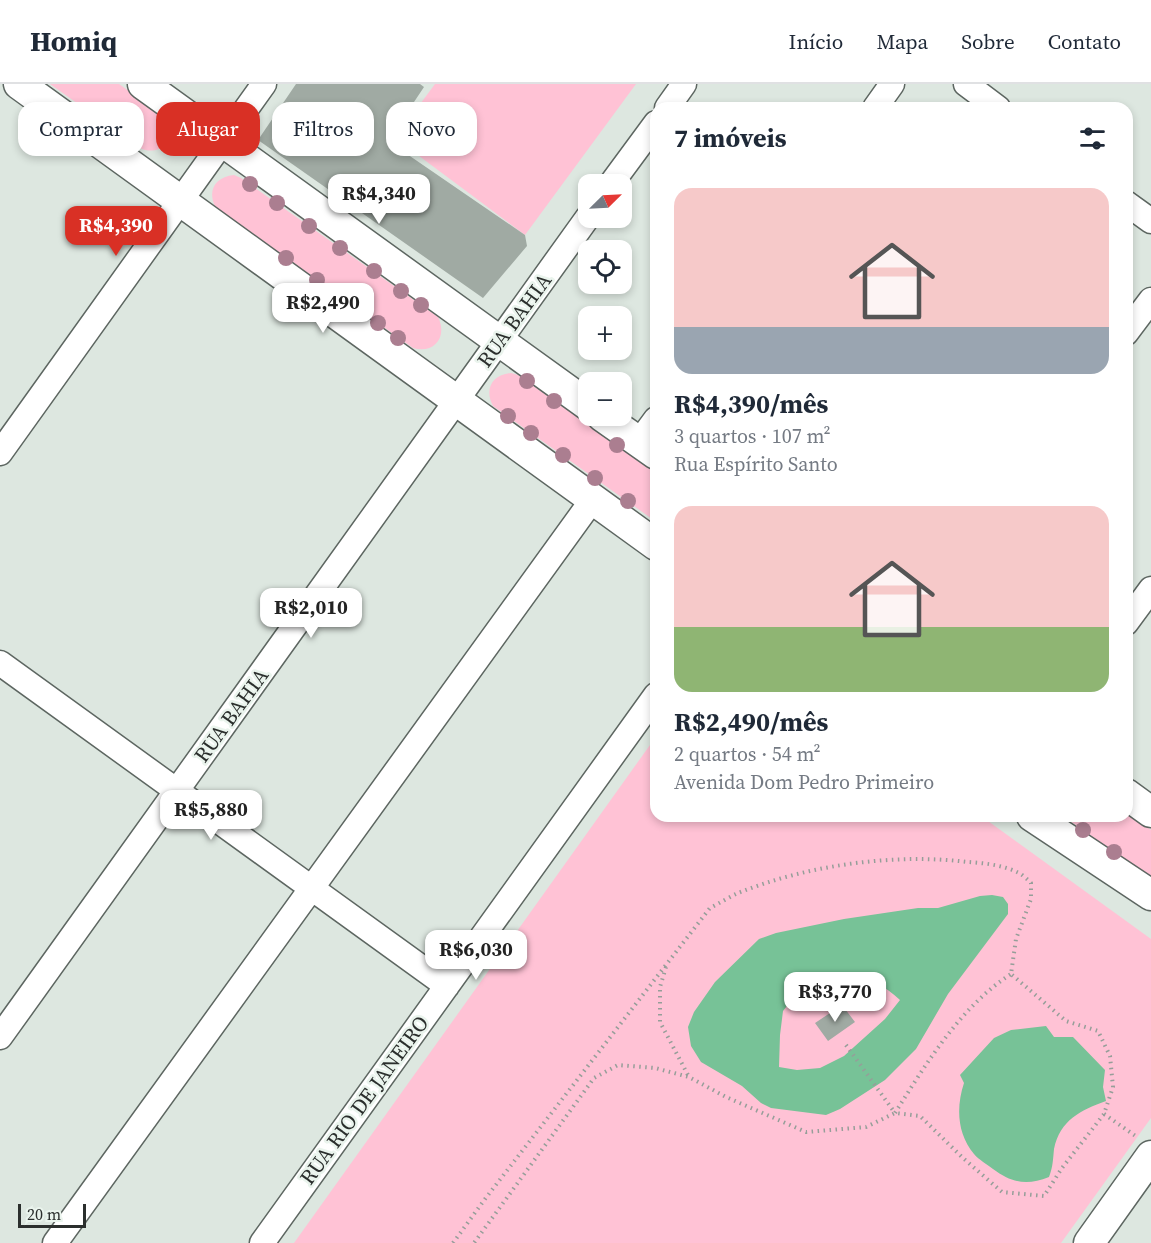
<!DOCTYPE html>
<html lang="pt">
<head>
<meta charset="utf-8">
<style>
  :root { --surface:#fff; --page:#f6f6f7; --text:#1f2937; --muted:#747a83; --line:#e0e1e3; --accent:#d93025 }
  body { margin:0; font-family:"Source Serif 4",serif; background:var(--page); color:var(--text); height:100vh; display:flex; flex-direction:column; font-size:22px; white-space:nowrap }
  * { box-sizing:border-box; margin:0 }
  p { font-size:20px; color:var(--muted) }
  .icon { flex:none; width:33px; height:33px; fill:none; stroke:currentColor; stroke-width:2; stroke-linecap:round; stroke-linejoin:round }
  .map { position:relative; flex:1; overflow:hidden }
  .drawer { position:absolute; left:650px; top:18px; width:483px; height:720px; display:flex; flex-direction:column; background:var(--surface); border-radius:18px; box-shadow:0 3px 9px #0003 }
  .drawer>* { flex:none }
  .banner { position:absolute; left:18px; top:18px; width:542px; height:54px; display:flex; gap:12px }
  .needle { width:39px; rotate:66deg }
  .buttons { position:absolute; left:578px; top:90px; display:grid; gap:12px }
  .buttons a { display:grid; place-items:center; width:54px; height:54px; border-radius:12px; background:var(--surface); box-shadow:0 3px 9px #0003; font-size:30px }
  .scale { position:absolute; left:18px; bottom:15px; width:68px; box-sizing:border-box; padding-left:6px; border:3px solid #2b2f2d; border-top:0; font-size:16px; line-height:21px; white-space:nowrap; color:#2b2f2d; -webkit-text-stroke:4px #eaf4ed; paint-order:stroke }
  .price { position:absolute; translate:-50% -51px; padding:0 14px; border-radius:12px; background:#fff; color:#222; font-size:20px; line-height:39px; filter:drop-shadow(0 2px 3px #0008) }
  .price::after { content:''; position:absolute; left:50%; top:36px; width:18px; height:14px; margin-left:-9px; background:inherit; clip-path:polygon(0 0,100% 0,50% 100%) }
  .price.selected { background:var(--accent); color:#fff }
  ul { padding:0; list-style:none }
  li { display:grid; align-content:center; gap:12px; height:318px; padding:0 24px }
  li span { display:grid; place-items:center; height:186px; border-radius:18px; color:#555 }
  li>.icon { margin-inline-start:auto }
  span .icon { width:108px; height:108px; fill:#fffc; stroke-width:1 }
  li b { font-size:26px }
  h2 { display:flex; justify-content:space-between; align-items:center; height:72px; padding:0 24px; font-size:26px }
  .tag { padding:0 21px; border-radius:18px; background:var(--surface); box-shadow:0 3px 9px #0003; font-size:21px; line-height:54px }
  .tag.selected { background:var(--accent); color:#fff }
  header { display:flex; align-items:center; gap:36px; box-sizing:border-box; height:84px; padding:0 30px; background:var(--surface); border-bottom:2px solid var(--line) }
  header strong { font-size:28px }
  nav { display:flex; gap:33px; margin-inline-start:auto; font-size:21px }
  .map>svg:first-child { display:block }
  .green { fill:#ffc2d5 }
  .water { fill:#77c297; fill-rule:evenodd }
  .building { fill:#a0aaa3 }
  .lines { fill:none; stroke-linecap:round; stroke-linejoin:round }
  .minor-casing { stroke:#5d6661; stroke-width:27 }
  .tertiary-casing { stroke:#5d6661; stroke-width:33 }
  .path { stroke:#969e99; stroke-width:4; stroke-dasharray:1.5 4.5; stroke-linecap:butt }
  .minor { stroke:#fff; stroke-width:24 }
  .tertiary { stroke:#fff; stroke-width:30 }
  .tree { fill:#ab7e90 }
  .labels { text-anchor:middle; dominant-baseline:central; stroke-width:5; stroke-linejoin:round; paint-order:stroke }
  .street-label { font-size:21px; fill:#2b2f2d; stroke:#eaf4ed }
</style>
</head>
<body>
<header>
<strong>Homiq</strong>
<nav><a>Início</a><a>Mapa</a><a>Sobre</a><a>Contato</a></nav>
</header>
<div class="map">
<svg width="1151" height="1159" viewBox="0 0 1151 1159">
  <rect width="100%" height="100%" fill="#dde7e0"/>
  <path class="green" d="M50 0H119L167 34C177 54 163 72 142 65Z
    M435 0H636L525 151 395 54Z
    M234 91 241 94 438 233C448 253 434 270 413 264L216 124C207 108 214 93 234 91Z
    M511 289 518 291 655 388V437L493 322C484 305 492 291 511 289Z
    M655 654 656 732H981L1151 855V1034L1061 1159H294Z
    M1127 728 1151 746V794L1063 732H1126Z"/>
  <path class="water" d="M992 811 1003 813 1008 820V830L948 910 916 965 885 996 840 1025 826 1031 771 1024 761 1019 742 1002 701 978 691 962 688 943 694 928 715 898 759 855 776 849 844 835 918 824H938L980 812ZM850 889C869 894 885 902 900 916L885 935 844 972 820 984 797 986 779 983 780 951 783 927 800 905 813 898 827 900Z
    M1046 942 1054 953H1073L1105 986 1103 1003 1106 1017C1081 1026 1060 1036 1054 1065 1053 1075 1053 1083 1049 1093 1027 1102 1012 1099 993 1085 987 1080 979 1076 974 1070 957 1050 956 1023 964 999L960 991 994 954 1011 946Z"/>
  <path class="building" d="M296 0H420L424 3 388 57 525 151 527 162 483 214 258 56Z
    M842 921 855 938 828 957 815 939Z"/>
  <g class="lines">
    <g class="minor-casing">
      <path id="minor" d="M966 0 998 24
        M667 24 684 0
        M875 24 892 0
        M611 100 656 39
        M1126 119 1151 137
        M1126 249 1151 216
        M639 358 656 335
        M0 369 264 0
        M1126 539 1151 505
        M0 579 447 902
        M0 953 588 133
        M55 1159 593 415
        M262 1159 656 611"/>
    </g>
    <g class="tertiary-casing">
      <path id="tertiary" d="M19 0 656 461
        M143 0 588 321
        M602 332 656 370
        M1126 710 1151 728
        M1032 732 1151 811
        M1089 1159 1151 1072"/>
    </g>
    <path class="path" d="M666 883 660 903V938L689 993
      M846 961 895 1029C926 980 961 922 1011 890
      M1104 1030 1137 1053
      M453 1159 485 1115 710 824C720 819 729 813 738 809 808 781 894 769 968 778 984 779 1002 781 1017 788 1022 790 1027 795 1031 799V815L1016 855 1011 890 1066 937 1098 947 1110 972 1113 1003 1104 1030 1062 1084 1044 1112 1002 1108 963 1074 920 1032 895 1029 866 1043 806 1048 726 1013 689 993 655 984 618 981 594 994 474 1159"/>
    <use href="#minor" class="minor"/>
    <use href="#tertiary" class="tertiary"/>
  </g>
  <g class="tree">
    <circle cx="89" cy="27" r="8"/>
    <circle cx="109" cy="41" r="8"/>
    <circle cx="250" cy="100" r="8"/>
    <circle cx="277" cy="119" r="8"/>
    <circle cx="309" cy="142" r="8"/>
    <circle cx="340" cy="164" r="8"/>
    <circle cx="286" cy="174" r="8"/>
    <circle cx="374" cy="187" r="8"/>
    <circle cx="317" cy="196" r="8"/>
    <circle cx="401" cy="207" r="8"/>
    <circle cx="350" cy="220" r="8"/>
    <circle cx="421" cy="221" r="8"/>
    <circle cx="378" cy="239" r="8"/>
    <circle cx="398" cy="254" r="8"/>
    <circle cx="527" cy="297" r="8"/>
    <circle cx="554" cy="317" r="8"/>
    <circle cx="508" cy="332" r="8"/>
    <circle cx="531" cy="349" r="8"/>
    <circle cx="617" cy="361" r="8"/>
    <circle cx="563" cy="371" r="8"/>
    <circle cx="595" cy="394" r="8"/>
    <circle cx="628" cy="417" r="8"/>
    <circle cx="1083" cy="746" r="8"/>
    <circle cx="1114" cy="768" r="8"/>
  </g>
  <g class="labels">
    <g class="street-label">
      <text transform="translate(514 236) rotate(-54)">RUA BAHIA</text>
      <text transform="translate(231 631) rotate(-54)">RUA BAHIA</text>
      <text transform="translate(364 1016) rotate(-54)">RUA RIO DE JANEIRO</text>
    </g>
  </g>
</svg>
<div class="buttons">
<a><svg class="needle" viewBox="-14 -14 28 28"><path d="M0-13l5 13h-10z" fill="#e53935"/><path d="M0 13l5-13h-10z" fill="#747a83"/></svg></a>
<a><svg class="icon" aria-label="locate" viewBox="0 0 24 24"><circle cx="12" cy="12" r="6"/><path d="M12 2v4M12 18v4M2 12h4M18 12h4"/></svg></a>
<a>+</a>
<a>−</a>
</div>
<div class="scale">20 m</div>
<b class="price" style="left:379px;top:141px">R$4,340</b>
<b class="price selected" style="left:116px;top:173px">R$4,390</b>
<b class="price" style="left:323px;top:250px">R$2,490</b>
<b class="price" style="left:311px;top:555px">R$2,010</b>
<b class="price" style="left:211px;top:757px">R$5,880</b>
<b class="price" style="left:476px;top:897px">R$6,030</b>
<b class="price" style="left:835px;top:939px">R$3,770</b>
<div class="banner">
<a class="tag">Comprar</a>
<a class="tag selected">Alugar</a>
<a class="tag">Filtros</a>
<a class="tag">Novo</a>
</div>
<section class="drawer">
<h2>7 imóveis<svg class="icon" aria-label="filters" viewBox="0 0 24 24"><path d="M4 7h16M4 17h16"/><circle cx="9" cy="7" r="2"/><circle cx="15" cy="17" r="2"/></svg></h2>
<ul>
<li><span style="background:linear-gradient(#f6c9c9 75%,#9aa5b1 0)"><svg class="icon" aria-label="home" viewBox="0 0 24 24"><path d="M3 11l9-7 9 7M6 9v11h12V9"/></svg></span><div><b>R$4,390/mês</b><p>3 quartos · 107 m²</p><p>Rua Espírito Santo</p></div></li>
<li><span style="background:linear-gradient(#f6c9c9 65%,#8fb573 0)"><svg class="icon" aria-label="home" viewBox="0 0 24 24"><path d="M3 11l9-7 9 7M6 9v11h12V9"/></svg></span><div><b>R$2,490/mês</b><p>2 quartos · 54 m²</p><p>Avenida Dom Pedro Primeiro</p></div></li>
</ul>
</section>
</div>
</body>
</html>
